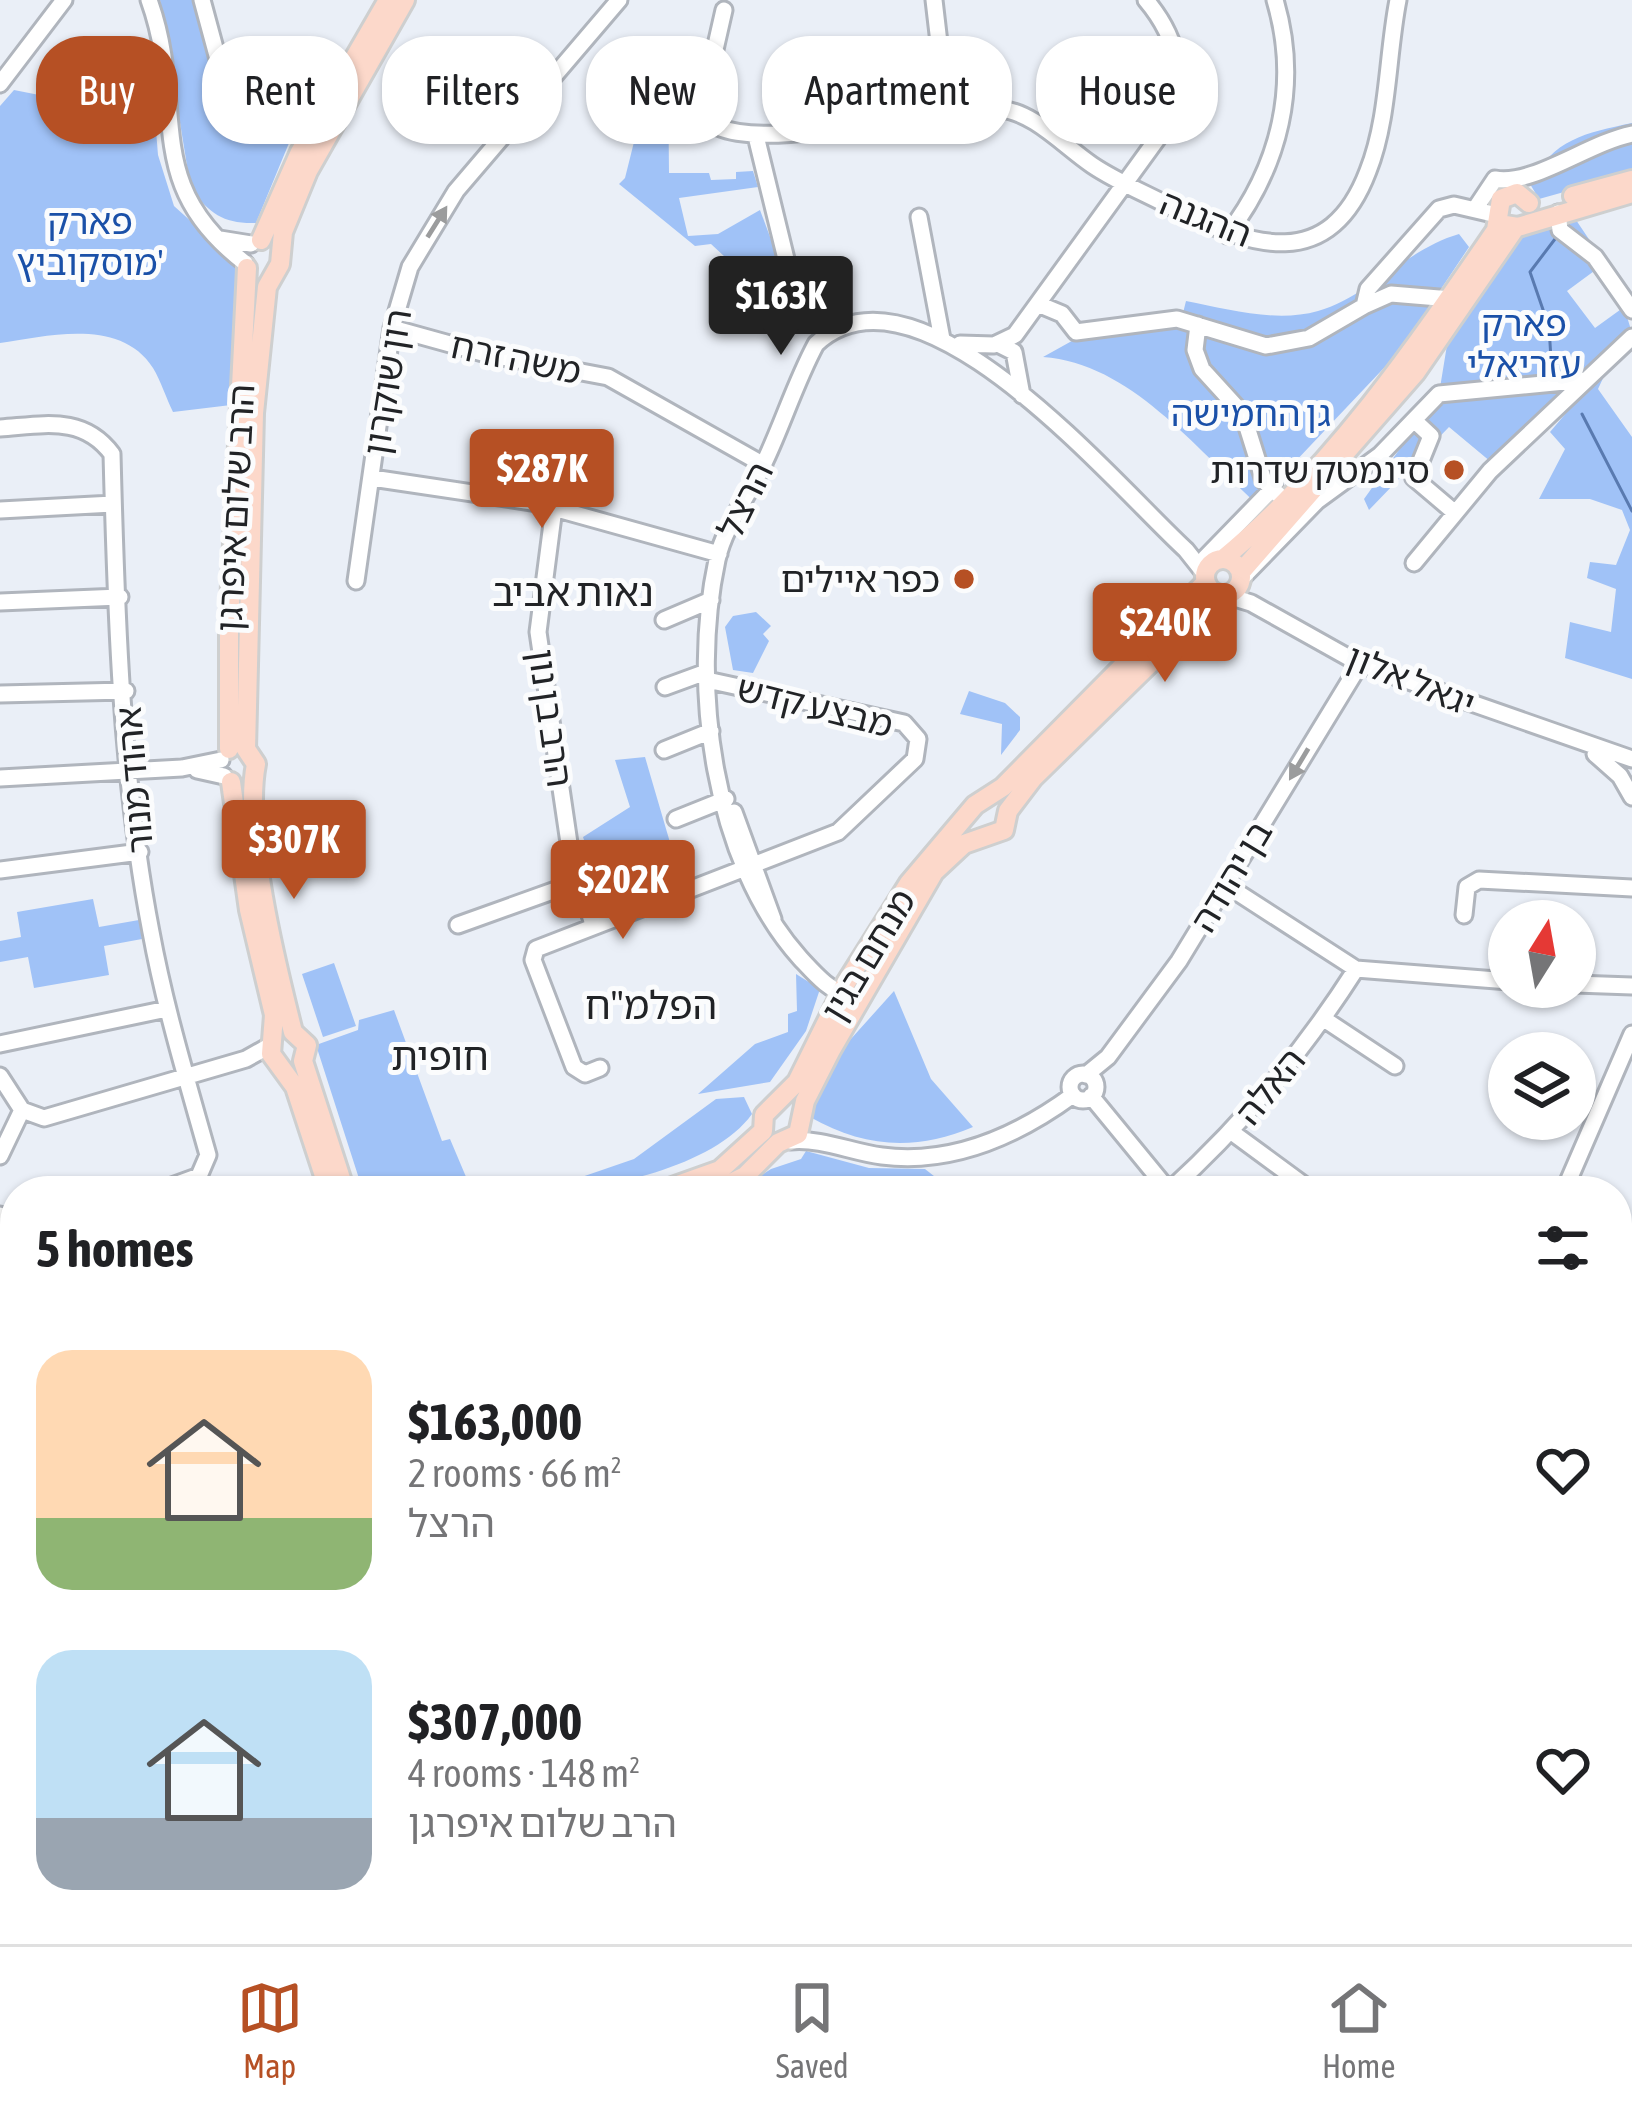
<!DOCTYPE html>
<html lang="en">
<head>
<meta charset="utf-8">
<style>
  :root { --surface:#fff; --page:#f2f2f2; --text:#202124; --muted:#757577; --line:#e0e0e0; --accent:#b65024 }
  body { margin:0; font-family:"Asap Condensed","Noto Sans Hebrew",sans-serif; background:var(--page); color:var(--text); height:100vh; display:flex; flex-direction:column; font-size:45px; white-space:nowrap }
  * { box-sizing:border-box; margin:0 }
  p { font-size:39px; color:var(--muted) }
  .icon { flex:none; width:66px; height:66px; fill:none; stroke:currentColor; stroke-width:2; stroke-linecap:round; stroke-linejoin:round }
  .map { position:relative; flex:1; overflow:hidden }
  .drawer { position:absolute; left:0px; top:1176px; width:1632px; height:768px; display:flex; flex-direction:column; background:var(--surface); border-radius:48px 48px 0 0; box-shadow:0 3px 9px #0004 }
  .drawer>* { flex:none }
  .banner { position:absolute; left:36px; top:36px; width:1560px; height:108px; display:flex; gap:24px }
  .needle { width:78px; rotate:11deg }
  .controls { position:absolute; left:1488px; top:900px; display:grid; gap:24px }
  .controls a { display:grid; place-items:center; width:108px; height:108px; border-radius:50%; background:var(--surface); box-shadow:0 3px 9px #0004; font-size:60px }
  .price { position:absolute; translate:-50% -102px; padding:0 27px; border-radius:12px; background:var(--accent); color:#fff; font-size:39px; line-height:78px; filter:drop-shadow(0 3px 6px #0008) }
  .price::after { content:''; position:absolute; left:50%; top:72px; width:36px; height:27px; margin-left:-18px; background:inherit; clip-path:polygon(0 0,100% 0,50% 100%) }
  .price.active { background:#222; color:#fff }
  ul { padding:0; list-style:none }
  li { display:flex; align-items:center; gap:36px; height:300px; padding:0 36px }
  li span { display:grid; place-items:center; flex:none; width:336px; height:240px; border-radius:36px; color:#555 }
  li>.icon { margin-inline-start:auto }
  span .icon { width:144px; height:144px; fill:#fffc; stroke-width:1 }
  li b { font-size:51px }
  h2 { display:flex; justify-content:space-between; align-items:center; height:144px; padding:0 36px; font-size:51px }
  .chip { padding:0 42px; border-radius:48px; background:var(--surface); box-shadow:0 3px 9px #0004; font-size:42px; line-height:108px }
  .chip.active { background:var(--accent); color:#fff }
  .dock { display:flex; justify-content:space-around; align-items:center; height:168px; border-top:3px solid var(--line); background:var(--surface); font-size:33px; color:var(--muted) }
  .dock a { display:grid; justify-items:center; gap:6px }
  .dock .active { color:var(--accent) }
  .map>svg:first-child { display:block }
  .green { fill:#a0c2f7 }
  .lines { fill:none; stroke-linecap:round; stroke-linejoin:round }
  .stream { stroke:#597ab0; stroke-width:3 }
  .minor-casing { stroke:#b0b5bd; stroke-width:21 }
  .major-casing { stroke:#cecfcf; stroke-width:24 }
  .minor { stroke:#fff; stroke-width:15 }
  .major { stroke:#fcd8ca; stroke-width:18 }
  .oneway { fill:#9b9c9d }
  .poi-dot { fill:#b65024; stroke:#fbfcfd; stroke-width:4.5 }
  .labels { text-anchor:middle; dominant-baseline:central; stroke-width:10; stroke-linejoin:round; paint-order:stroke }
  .street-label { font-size:36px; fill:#212326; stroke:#fbfcfd }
  .park-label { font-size:36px; fill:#1a50a8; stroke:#fbfcfd }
  .poi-label { font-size:36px; fill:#212326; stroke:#fbfcfd; text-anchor:end }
  .neighbourhood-label { font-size:39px; fill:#212326; stroke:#fbfcfd }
</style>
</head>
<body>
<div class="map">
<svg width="1632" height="1944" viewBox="0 0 1632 1944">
  <rect width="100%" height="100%" fill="#eaeff7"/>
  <path class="green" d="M160 0H196L230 104 253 106 296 126 256 223C224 224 211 214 191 190Z
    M652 70 668 75 669 173H709L711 180 736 179V172L753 171 758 187 679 198 688 236 718 234 760 210 785 277 775 285 783 297 760 316 755 311 767 296 711 244 695 246 619 184 625 178Z
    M14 90 155 118 158 155 174 206 235 261 243 284 231 405 173 412C166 398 161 381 153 368 121 317 47 336 0 343V106Z
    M1632 123V173L1539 199 1530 184C1553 139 1585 133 1632 123Z
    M1576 220 1605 263 1567 291 1595 328 1624 307 1632 333 1491 462 1449 427 1369 510 1364 499 1439 394 1447 345 1517 238Z
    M1459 234 1469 247 1441 289 1385 288 1328 326 1268 342 1182 317 1186 301C1227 309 1276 323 1318 311 1366 298 1407 249 1459 234Z
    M1390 298 1432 303 1400 351 1256 503C1195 448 1130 363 1043 357L1079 337 1175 322 1266 351 1326 337Z
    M1612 359 1598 389 1632 437V679L1565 658 1570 622 1611 632 1616 589 1587 578 1590 562 1616 565 1630 530 1622 510 1590 499H1539L1565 449 1550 432Z
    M756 612 771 626 763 634 769 641 753 673 733 670 725 627 733 616Z
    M969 691 1005 703 1020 717V730L1001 755 1002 724 960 714Z
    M645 757 681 880 606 906 583 837 630 807 615 760Z
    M93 899 99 927 139 920 142 939 104 946 109 975 34 988 28 957 0 962V941L21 937 17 912Z
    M334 963 356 1026 323 1037 302 974Z
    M796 974 820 989 806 1031 770 1082 698 1094 755 1044 788 1032V1014L797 1011Z
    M894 991 931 1079 973 1127C916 1151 864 1148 810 1117L841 1050Z
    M394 1010 442 1141 450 1139 472 1191H363L316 1045 358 1030 359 1020Z
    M744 1097 752 1114C714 1167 602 1191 541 1191L634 1159 716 1099Z
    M806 1151 869 1168 925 1169 953 1191H736L771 1169 801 1159Z
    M1620 1656 1632 1667V1756L1617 1762Z
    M15 1739V1888L0 1858V1756Z
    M264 1929H418L402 1944H279Z
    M1391 1929H1532L1548 1944H1381Z"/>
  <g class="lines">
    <path class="stream" d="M1552 375 1549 327 1530 272 1555 239
      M1582 414 1632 511"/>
    <g class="minor-casing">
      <path id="minor" d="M149 0C188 108 139 182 245 263
        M202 0 219 63
        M934 0 947 111
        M724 10 706 89 718 127C778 152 924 105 999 109 1033 111 1065 147 1092 165 1117 182 1147 194 1173 208 1251 247 1329 274 1368 171 1389 118 1387 56 1398 0
        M0 84 64 0
        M756 136 786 259 829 332
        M1475 209 1495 179C1533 186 1588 143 1632 134
        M1558 213 1560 230 1595 257 1632 310
        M919 217 942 339
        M1227 235C1280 166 1300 84 1275 0
        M220 239 251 244
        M1038 304 1062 314 1076 332 1177 319 1266 346 1309 338 1364 306 1368 289 1439 209 1454 205 1497 215
        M1364 306 1391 294 1451 299
        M1198 325 1195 350 1202 369 1243 414 1264 481 1284 500
        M392 328 486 354 608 377 764 465
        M960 344 994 345 1015 335 1165 128C1189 83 1178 38 1146 0
        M998 344 1014 352 1022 395
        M1416 422 1431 436 1414 478 1454 512
        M0 428C44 425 83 415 112 454 116 612 121 777 151 932 165 1008 187 1080 208 1155L199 1176 158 1191
        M372 478 532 502 719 554
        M554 508 538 632 569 843 593 925
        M0 510 113 504
        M1205 558 1274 487
        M1414 563 1490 471 1632 337
        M1243 577 1317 501 1380 455 1439 394 1585 380
        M356 581 392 328 410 267 456 191 619 0
        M1225 595 1251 603 1360 664 1632 759
        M0 602 120 597
        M664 620 711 600
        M665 687 706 672
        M0 694 126 691
        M664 750 711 731
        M1595 754 1620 776 1632 797
        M197 770 224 776
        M0 778 182 768 221 760
        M734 812 773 919
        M676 819 726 799
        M0 870 140 852
        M1226 885 1356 969 1509 981
        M1464 915 1467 887 1479 880 1632 888
        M458 925 578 882
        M1575 984 1632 986
        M850 996C829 991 815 974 800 958 713 861 690 685 717 560 725 524 750 494 765 461 783 423 796 381 816 344 918 248 1114 484 1186 550L1205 574
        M1324 1019 1395 1066
        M0 1044 167 1009
        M600 1068 585 1074 574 1067 533 960 536 949 838 832 915 759 918 739 904 723 707 680
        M1070 1087a13 13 0 1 1 26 0a13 13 0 1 1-26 0Z
        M1086 1075 1108 1057 1179 961 1360 664
        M0 1076 22 1110 44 1118 246 1059 271 1045
        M1091 1096 1169 1191
        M1233 1133 1312 1191
        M790 1141C823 1138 850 1152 882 1156 952 1165 1017 1136 1073 1095
        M0 1156 22 1110
        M1169 1191C1242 1125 1303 1052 1356 969
        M1564 1191 1632 1034
        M0 1215 15 1220
        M50 1929 61 1944
        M449 1929 464 1944
        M672 1929 687 1944
        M1107 1929 1113 1944
        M425 1944 440 1929
        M892 1944 909 1929"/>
    </g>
    <g class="major-casing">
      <path id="major" d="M1573 196 1632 180
        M1505 225 1518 227 1632 193
        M261 240 300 152 388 0
        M1205 577a18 18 0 1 1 36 0a18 18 0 1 1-36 0Z
        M1223 559C1333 468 1416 347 1496 230L1501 199 1517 193 1529 203
        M1241 572 1416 372 1516 227
        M229 749V624L247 268
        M246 749 254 413 267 287 280 264 283 232 308 171 405 0
        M246 749 256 764C243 831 275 961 293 1032
        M231 782 249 910 274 1015 271 1054 295 1087 329 1191
        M293 1032 307 1045 303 1061 345 1191
        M763 1131 764 1115 797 1082 846 983 909 883 975 805 1003 787 1206 582
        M661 1191 720 1170 763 1131
        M715 1191 745 1176 778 1143 798 1134 805 1101 831 1050 934 872 964 844 1004 830 1008 811 1033 778 1220 595
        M0 1385 15 1381
        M0 1413 15 1406
        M1617 1609 1632 1592
        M1617 1637 1632 1619
        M1341 1944 1352 1929
        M1369 1944 1380 1929"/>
    </g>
    <use href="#minor" class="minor"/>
    <use href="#major" class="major"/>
  </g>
  <defs><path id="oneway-solid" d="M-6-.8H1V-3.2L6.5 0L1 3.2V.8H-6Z" transform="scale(3)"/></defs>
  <g class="oneway">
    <use href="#oneway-solid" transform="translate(437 222) rotate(-58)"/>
    <use href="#oneway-solid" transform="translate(1299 764) rotate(121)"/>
  </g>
  <g class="poi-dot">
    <circle cx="1454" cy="470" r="12"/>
    <circle cx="964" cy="579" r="12"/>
  </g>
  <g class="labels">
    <g class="street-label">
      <text transform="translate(1206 218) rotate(22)">ההגנה</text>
      <text transform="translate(516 358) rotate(12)">משה זרח</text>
      <text transform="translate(387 382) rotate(-81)">רון שוקרון</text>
      <text transform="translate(745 500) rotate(-64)">הרצל</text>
      <text transform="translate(235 508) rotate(-87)">הרב שלום איפרגן</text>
      <text transform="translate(1411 680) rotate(22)">יגאל אלון</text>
      <text transform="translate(815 706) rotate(14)">מבצע קדש</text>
      <text transform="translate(551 718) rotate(82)">הרב בן נון</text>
      <text transform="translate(134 780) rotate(-95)">אהוד מנור</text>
      <text transform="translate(1231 876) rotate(-59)">בן יהודה</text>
      <text transform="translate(868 955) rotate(-59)">מנחם בגין</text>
      <text transform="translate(1270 1086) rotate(-51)">האלה</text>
    </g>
    <g class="park-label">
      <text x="90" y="221">פארק<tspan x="90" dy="41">מוסקוביץ'</tspan></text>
      <text x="1524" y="323">פארק<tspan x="1524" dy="41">עזריאלי</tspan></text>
      <text x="1251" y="413">גן החמישה</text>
    </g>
    <g class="poi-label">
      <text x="1430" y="470">סינמטק שדרות</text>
      <text x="940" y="579">כפר איילים</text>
    </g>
    <g class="neighbourhood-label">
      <text x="573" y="592">נאות אביב</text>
      <text x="651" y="1005">הפלמ"ח</text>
      <text x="440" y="1056">חופית</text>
    </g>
  </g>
</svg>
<div class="controls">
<a><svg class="needle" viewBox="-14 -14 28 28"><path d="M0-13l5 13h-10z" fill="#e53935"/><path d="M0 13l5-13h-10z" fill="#757577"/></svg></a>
<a><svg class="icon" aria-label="layers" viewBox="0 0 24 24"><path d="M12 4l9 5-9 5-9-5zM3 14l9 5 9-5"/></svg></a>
</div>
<b class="price active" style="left:781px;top:358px">$163K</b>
<b class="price" style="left:542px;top:531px">$287K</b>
<b class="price" style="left:1165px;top:685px">$240K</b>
<b class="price" style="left:294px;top:902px">$307K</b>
<b class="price" style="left:623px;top:942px">$202K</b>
<div class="banner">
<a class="chip active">Buy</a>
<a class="chip">Rent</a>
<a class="chip">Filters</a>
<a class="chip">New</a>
<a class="chip">Apartment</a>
<a class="chip">House</a>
</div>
<section class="drawer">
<h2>5 homes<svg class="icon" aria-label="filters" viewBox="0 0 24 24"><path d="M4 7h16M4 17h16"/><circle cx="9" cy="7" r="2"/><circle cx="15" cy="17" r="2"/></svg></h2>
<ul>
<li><span style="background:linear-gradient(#ffd9b3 70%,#8fb573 0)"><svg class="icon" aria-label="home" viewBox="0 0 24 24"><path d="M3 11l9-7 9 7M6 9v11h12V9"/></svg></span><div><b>$163,000</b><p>2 rooms · 66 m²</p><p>הרצל</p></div><svg class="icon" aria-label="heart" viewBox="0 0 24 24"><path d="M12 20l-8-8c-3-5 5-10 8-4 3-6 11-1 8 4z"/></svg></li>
<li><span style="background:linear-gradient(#bfe0f5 70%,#9aa5b1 0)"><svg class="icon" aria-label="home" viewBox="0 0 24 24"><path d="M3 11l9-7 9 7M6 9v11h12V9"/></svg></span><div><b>$307,000</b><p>4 rooms · 148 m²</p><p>הרב שלום איפרגן</p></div><svg class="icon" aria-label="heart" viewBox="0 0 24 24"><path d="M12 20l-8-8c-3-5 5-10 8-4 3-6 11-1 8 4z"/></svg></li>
</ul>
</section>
</div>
<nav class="dock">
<a class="active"><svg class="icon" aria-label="map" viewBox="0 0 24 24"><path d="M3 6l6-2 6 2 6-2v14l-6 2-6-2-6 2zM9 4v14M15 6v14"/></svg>Map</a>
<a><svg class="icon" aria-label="saved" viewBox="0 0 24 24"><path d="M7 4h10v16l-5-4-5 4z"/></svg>Saved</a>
<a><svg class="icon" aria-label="home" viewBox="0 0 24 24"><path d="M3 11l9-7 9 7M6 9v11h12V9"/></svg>Home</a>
</nav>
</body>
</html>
